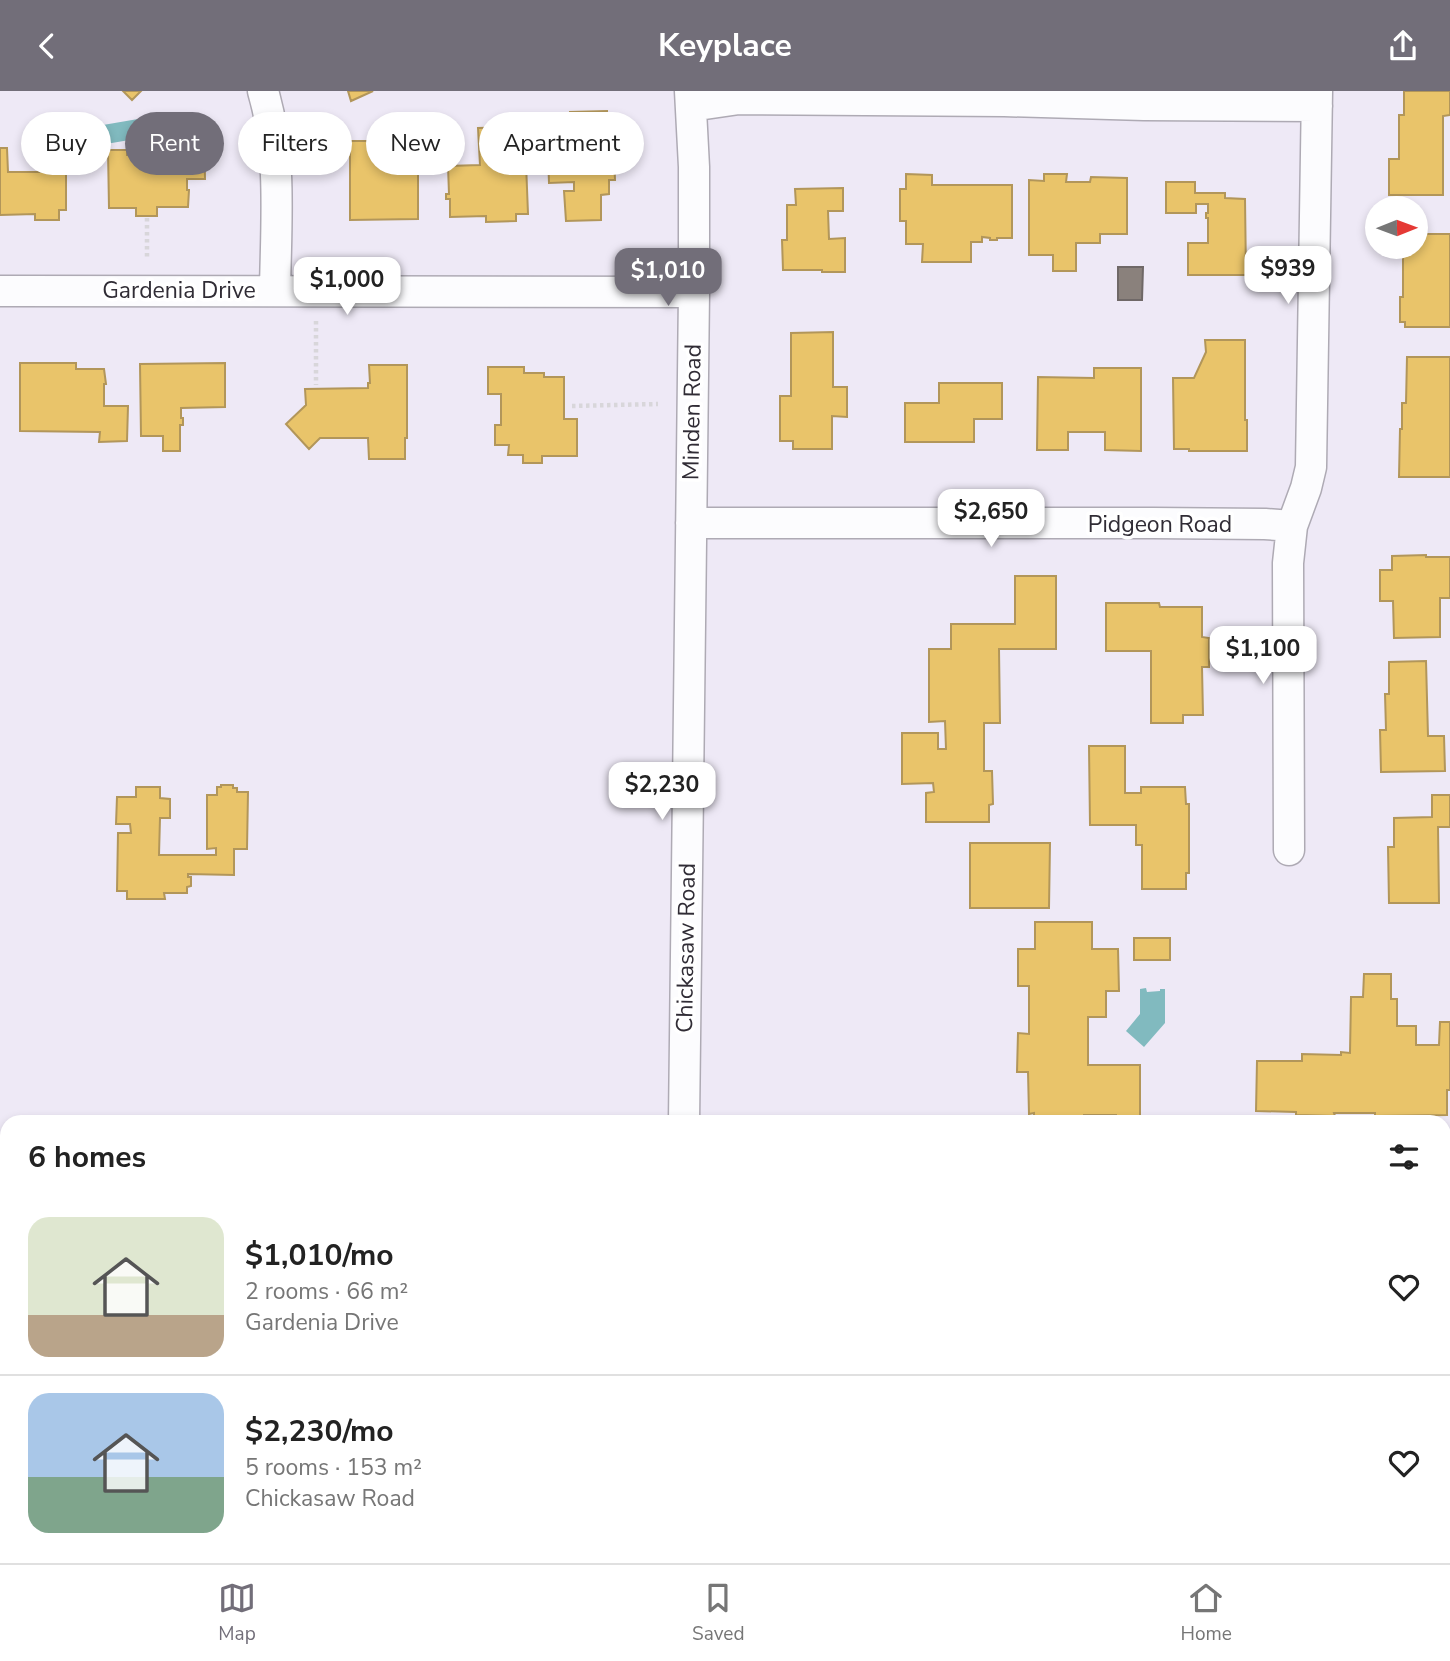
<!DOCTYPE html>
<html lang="en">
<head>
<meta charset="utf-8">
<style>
  :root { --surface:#fff; --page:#f2f2f2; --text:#222; --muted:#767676; --line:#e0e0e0; --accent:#726e79 }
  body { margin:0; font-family:"Nunito Sans",sans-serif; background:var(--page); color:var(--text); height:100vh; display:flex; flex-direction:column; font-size:26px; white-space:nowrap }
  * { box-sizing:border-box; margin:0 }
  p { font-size:23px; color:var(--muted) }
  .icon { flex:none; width:38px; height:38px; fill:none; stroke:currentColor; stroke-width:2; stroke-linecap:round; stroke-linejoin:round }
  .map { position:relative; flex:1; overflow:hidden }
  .details { position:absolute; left:0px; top:1024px; width:1451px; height:450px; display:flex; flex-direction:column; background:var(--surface); border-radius:21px 21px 0 0; box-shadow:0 4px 10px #0003 }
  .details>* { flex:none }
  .hud { position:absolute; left:21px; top:21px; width:700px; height:63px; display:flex; gap:14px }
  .needle { width:46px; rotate:89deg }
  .controls { position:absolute; left:1365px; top:105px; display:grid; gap:14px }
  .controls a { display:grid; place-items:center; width:63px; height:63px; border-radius:50%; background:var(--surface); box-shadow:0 4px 10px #0003; font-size:35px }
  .price { position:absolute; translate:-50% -60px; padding:0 16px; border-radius:14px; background:#fff; color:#222; font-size:23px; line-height:46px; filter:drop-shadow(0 2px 4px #0008) }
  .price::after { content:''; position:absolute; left:50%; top:42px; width:21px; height:16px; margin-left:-10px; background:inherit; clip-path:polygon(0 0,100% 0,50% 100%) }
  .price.current { background:var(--accent); color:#fff }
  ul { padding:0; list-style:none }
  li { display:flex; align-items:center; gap:21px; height:175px; padding:0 28px }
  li+li { border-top:2px solid var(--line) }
  li span { display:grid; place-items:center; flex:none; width:196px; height:140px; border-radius:21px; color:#555 }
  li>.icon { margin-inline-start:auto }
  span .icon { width:84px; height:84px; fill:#fffc; stroke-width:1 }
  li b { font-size:30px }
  h2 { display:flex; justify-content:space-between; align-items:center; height:84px; padding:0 28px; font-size:30px }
  .chip { padding:0 24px; border-radius:32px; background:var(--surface); box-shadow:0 4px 10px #0003; font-size:24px; line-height:63px }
  .chip.current { background:var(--accent); color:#fff }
  header { display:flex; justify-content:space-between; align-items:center; height:91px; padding:0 28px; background:var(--accent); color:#fff; font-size:32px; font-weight:700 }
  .tabs { display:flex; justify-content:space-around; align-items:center; height:98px; border-top:2px solid var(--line); background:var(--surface); font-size:19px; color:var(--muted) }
  .tabs a { display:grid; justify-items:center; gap:4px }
  .tabs .current { color:var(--accent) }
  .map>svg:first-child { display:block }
  .water { fill:#81babf }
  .homes { fill:#e9c46a; stroke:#b2965a; stroke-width:2 }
  .industry { fill:#8a817c; stroke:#6f6867; stroke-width:2 }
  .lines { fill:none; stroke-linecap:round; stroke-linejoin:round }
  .stream { stroke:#81babf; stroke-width:9 }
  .street-casing { stroke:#aeaab4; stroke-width:33 }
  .secondary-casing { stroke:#aeaab4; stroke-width:42 }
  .path { stroke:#d8d6da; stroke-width:4.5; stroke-dasharray:3.5 3.5; stroke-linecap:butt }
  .street { stroke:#fcfcfe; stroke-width:30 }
  .secondary { stroke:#f1f2f6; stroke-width:38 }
  .labels { text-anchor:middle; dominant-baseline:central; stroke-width:7; stroke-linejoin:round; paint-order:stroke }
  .street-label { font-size:23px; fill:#302c35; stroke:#fff }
</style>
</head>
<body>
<header><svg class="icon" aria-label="back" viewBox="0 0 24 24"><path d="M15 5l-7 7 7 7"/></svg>Keyplace<svg class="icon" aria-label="share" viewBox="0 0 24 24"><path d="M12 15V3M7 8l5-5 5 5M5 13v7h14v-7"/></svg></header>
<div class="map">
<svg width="1450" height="1472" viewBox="0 0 1450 1472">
  <rect width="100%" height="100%" fill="#eee9f6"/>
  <path class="water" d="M138 28 141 47 106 53V50C96 46 104 40 103 34Z
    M1146 897 1147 901 1160 900V898H1165V932L1144 956 1126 940 1140 923V898Z"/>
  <path class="homes" d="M123 0H141L132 9Z
    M348 0H373L351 10Z
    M1404 0H1450V24L1443 25V104H1389V68H1399V24H1404Z
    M607 20V34L613 33 615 89H609V103L601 104V129L566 130 564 100H574V91L549 92 548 62 571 61 570 21Z
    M519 36 520 67H507L508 72H526L528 123H516V130L486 131V125L450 126V108H446V103H449L448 75 480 74 478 37Z
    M204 39 205 88H187V99H189L188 116H157V125H136V117H109L108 59H127V64H144V62H148V64L168 63V48H185V40Z
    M350 50H385V60H393V57H402V60H418V128L350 129Z
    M0 57H7L8 81H66V119H59V129H35V123L0 124Z
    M906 83 932 84V94H1012V147H997V149H990V147L982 146V151H971V171H922L923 153H906V130H900V98H906Z
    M1044 83H1067L1066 91H1090L1091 86 1127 87V143H1100V152H1076V180H1053V164H1029V89L1044 90Z
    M1166 91H1195V102H1225V107L1245 108 1246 184H1188V152H1208V127H1206V122H1208V113H1196V122H1166Z
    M843 97V120H828L829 148 845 147V181H822V179H783L782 149H787V114H796L795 98Z
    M1416 143H1450V236H1405V231H1400V206H1403V165H1391V156H1416Z
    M833 241V296H847V326L832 325V358H793V350H780V305H791V242Z
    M1205 249H1245V329H1247V360H1189V358H1174L1173 287H1194L1206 261Z
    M1407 266H1450V386H1399L1400 338H1402V312H1406Z
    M20 272H76V278H104L106 293H104V315H128L127 350 99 351 100 341 20 340Z
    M225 272V316L181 317V327H183V334H180V360H163V345H141L140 273Z
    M369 274H407V347H405V368H369L368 347H320L309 358 286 333 306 314 305 298 368 297V292H370Z
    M488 276H524V282H544V286H564V328H577V365H542V372H523V364H508L509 354H495V334H501V303H488Z
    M1094 277H1141V360L1105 359V341H1068V359H1037L1038 286 1094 287Z
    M939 292H1002V328H974V351H905V312H939Z
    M1426 464V466H1450V507H1440V546L1394 547 1393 510H1380V479H1392V465Z
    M1015 485H1056V558H999L1000 632H984V680H992L993 713 989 714V731H926V702L934 701 933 692 902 693V642H938V658H946L945 630 929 631V558H951V533H1015Z
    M1106 512H1159L1160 516H1202V546L1209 547V576H1202L1203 624H1183V632H1151V560H1106Z
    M1426 570 1428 645H1444L1445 680 1381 681 1380 639H1386L1385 603H1389V571Z
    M1089 655H1125V702H1141V696H1185L1186 713H1189V782H1186V798H1142V754H1136V734H1090Z
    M221 694H233V697H237V701H248L247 758H234V784L188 783V786H191V795L187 796V802H164L165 808H127V800H117L118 742H131L130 733H116L117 706H136V696H160V707L170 708V727H160L159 764H216V757L207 758V704H217V696H221Z
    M1432 704H1450V736H1438L1439 812H1389L1388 756H1394V727L1432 726Z
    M970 752H1050L1049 817H970Z
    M1035 831H1092V858H1118L1119 900H1106V926H1088V974H1140V1028H1116V1024H1084V1031H1034V1022L1029 1023 1028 981H1017L1018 942 1029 943V895H1018V858H1035Z
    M1134 847H1170V869H1134Z
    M1364 883H1391V908H1397V935H1416V954H1439L1440 931H1450V999H1447V1024L1375 1025V1022H1334L1335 1025 1296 1024V1021L1256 1020 1257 970H1302V963L1341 964V961L1350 962 1351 906H1363Z
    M0 1337H4V1343H7V1415H0Z
    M1444 1443H1450V1472H1358V1466H1444Z
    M102 1466H138V1472H102Z
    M325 1466H365V1472H325Z
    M1024 1466H1076V1469H1067V1472H1024Z
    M1206 1466H1340V1472H1206Z"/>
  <path class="industry" d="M1118 176H1143L1142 209H1118Z"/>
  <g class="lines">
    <path class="stream" d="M523 1472 536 1466"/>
    <g class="street-casing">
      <path id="street" d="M263 0C282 64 276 133 275 199
        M691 15 739 8 1004 10 1144 14 1317 15
        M0 200C231 199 462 202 694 201
        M691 432H1153L1265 433 1292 435
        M1289 759 1288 472 1292 435 1306 397 1311 376 1317 0
        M684 1031 694 201V76L690 0
        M683 1466V1472"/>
    </g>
    <g class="secondary-casing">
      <path id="secondary" d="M0 1218H7
        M1444 1234H1450"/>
    </g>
    <path class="path" d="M147 127V169
      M316 230V294
      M572 315 658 313"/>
    <use href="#street" class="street"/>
    <use href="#secondary" class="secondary"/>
  </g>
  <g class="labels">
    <g class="street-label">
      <text x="179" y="199">Gardenia Drive</text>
      <text transform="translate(692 321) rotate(-89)">Minden Road</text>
      <text x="1160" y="433">Pidgeon Road</text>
      <text transform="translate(686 857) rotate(-89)">Chickasaw Road</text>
    </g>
  </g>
</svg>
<div class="controls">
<a><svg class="needle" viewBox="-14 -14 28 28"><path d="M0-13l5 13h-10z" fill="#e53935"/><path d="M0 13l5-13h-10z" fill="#767676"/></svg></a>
</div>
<b class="price" style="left:1288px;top:215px">$939</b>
<b class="price current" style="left:668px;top:217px">$1,010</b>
<b class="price" style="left:347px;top:226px">$1,000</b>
<b class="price" style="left:991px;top:458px">$2,650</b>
<b class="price" style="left:1263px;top:595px">$1,100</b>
<b class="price" style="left:662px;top:731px">$2,230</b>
<div class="hud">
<a class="chip">Buy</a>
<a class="chip current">Rent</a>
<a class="chip">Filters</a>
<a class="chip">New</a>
<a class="chip">Apartment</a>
</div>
<section class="details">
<h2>6 homes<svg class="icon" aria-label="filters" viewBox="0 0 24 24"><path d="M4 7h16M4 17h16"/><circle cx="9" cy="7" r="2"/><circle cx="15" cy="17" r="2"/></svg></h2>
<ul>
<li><span style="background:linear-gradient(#dfe7d0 70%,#b9a48a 0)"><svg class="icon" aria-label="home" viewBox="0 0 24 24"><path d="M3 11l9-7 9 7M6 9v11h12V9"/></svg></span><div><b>$1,010/mo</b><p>2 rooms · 66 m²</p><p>Gardenia Drive</p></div><svg class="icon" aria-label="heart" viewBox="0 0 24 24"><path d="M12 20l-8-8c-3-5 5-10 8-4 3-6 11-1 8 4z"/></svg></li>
<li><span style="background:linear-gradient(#a9c7e8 60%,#7fa58c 0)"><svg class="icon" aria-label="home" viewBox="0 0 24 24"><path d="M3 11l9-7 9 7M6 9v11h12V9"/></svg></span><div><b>$2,230/mo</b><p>5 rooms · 153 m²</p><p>Chickasaw Road</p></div><svg class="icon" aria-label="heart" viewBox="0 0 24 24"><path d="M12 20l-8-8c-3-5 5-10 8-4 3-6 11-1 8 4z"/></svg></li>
</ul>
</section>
</div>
<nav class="tabs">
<a class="current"><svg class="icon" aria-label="map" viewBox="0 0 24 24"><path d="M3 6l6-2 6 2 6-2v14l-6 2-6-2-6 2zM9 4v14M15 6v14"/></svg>Map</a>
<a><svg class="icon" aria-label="saved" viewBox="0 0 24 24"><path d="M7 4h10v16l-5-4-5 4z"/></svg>Saved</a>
<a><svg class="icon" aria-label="home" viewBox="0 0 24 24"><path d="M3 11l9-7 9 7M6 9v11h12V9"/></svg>Home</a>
</nav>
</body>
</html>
